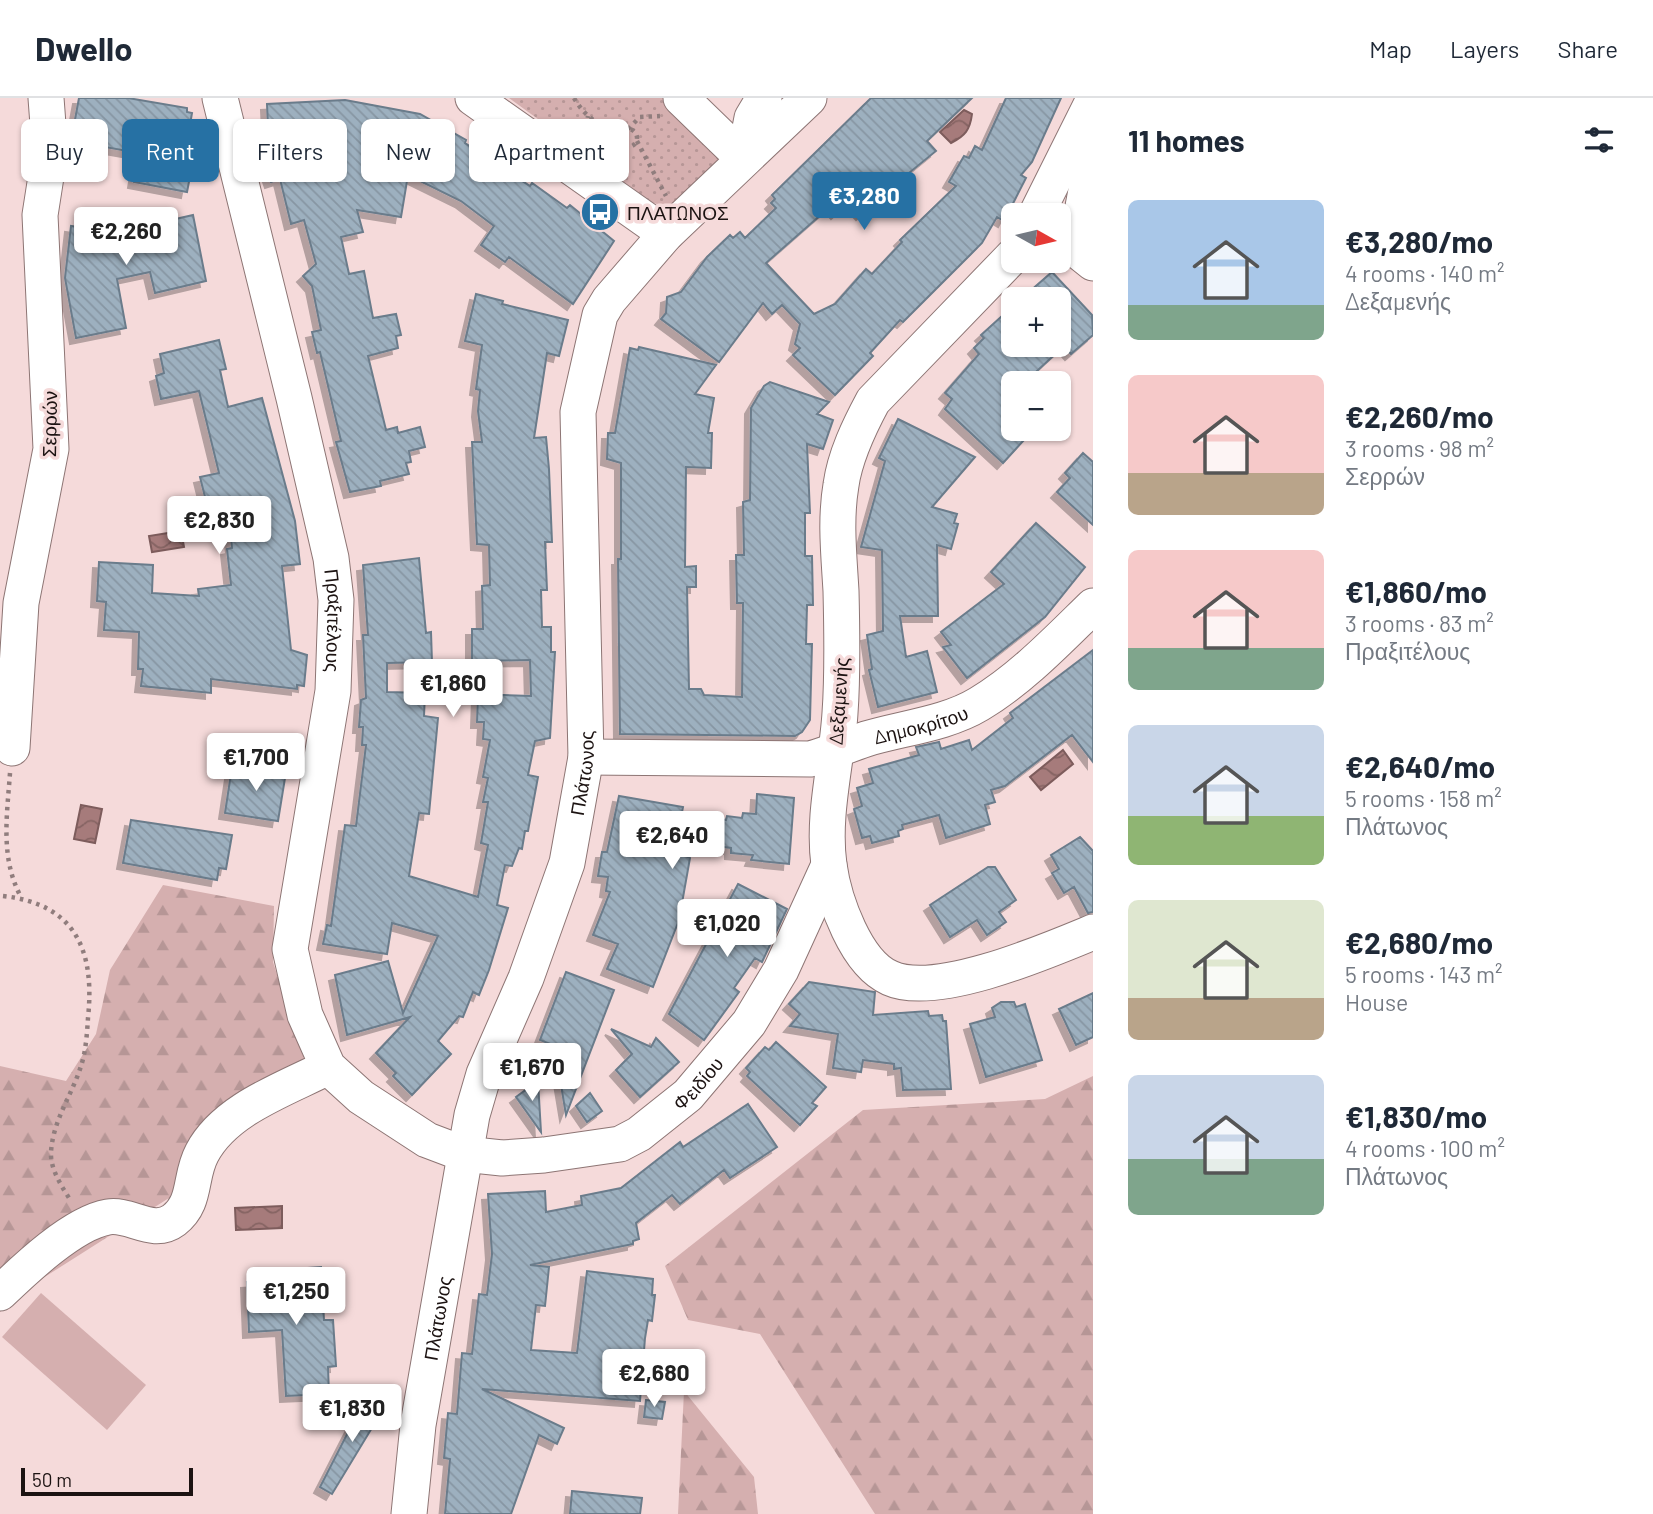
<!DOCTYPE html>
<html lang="en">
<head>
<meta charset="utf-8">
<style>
  :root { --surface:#fff; --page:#f2f2f3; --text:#1f2937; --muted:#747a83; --line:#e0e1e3; --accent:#2671a4 }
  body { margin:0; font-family:Barlow,sans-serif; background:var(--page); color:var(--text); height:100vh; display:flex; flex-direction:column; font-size:26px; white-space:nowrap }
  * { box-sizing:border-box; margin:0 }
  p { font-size:23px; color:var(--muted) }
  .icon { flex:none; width:38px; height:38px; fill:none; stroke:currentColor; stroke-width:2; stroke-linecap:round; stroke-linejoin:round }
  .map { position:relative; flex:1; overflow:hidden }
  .details { display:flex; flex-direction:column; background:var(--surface); width:560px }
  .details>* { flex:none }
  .guide { position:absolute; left:21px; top:21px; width:665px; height:63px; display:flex; gap:14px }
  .needle { width:46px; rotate:98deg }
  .tools { position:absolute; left:1001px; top:105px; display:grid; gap:14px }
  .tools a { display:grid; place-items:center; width:70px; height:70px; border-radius:10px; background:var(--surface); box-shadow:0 2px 5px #0004; font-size:35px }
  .scale { position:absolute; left:21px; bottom:18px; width:172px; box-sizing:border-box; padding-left:7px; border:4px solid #1c1312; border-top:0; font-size:19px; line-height:24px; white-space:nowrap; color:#1c1312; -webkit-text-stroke:5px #f5dada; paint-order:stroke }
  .price { position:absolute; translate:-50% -60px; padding:0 16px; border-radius:7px; background:#fff; color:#222; font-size:23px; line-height:46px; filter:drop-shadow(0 2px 4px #0008) }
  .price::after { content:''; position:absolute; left:50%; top:42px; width:21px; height:16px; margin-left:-10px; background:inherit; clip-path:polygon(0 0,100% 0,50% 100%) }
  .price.on { background:var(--accent); color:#fff }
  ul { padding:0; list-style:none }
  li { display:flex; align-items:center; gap:21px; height:175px; padding:0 35px }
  li span { display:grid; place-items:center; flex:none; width:196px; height:140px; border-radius:10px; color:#555 }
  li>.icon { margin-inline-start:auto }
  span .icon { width:84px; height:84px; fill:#fffc; stroke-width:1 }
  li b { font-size:30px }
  h2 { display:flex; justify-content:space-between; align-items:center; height:84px; padding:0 35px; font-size:30px }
  .chip { padding:0 24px; border-radius:10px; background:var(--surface); box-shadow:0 2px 5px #0004; font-size:24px; line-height:63px }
  .chip.on { background:var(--accent); color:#fff }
  header { display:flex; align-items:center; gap:42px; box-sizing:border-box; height:98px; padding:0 35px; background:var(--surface); border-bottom:2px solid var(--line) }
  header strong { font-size:33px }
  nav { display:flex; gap:38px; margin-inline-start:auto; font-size:24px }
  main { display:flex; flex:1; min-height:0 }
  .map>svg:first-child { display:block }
  .green { fill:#d5afaf }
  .forest { fill:url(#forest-firs) }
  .garden { fill:url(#garden-dots) }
  .water { fill:url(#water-waves); stroke:#7d5c5c; stroke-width:2 }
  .building { fill:url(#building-back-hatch); stroke:#6b7c8b; stroke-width:2; filter:url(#shadow) }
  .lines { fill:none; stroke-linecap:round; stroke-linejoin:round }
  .minor-casing { stroke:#8d7574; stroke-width:37 }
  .path { stroke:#907d7d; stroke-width:4.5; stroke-dasharray:3.5 5; stroke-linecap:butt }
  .minor { stroke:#fff; stroke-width:35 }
  .labels { text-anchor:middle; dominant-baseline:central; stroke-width:7; stroke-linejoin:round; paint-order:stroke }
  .poi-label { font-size:19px; fill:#1c1312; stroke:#f5dada; text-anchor:start }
  .street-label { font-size:19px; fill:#1c1312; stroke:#f5dada }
</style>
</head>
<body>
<header>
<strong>Dwello</strong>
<nav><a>Map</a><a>Layers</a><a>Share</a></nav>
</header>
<main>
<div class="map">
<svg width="1093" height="1416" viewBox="0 0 1093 1416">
  <defs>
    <pattern id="forest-firs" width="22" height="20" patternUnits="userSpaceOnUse" patternTransform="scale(1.75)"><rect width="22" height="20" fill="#d5afaf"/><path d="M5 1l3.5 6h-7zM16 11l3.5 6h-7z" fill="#b69696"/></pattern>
    <pattern id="garden-dots" width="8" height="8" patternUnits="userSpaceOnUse" patternTransform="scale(1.75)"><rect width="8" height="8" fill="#d5afaf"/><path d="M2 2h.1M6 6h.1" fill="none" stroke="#b69696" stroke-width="1.8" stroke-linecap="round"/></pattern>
    <pattern id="water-waves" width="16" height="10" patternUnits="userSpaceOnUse" patternTransform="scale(1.75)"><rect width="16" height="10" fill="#a67b7b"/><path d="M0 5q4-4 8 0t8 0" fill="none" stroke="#866463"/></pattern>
    <pattern id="building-back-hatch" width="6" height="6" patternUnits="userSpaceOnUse" patternTransform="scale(1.75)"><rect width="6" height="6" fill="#9db0bf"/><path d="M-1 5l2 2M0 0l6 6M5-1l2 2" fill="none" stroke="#8796a3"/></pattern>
    <filter id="shadow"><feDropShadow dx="-6" dy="6" stdDeviation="0" flood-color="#0004"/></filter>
  </defs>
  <rect width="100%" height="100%" fill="#f5dada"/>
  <path class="green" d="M41 1195 146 1287 107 1332 2 1239Z"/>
  <path class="forest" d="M163 787 274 808 273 864 305 964 213 1023 169 1100 21 1194 0 1214V968L66 983 96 936 110 872Z
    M1093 978V1416H875L760 1236 688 1222 665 1168 863 1012 1045 1001Z
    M684 1293 754 1379 758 1416H678Z"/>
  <path class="garden" d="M509 0H668L725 60 675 105 666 108 653 105Z"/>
  <path class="water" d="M964 12 972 16C970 32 965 38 951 45L940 34Z
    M181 433 184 449 152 454 149 438Z
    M1063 652 1073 666 1041 692 1030 679Z
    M81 707 102 711 95 745 74 741Z
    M282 1108V1130L236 1132 235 1110Z"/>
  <path class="building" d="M79 0H128L187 10V14L192 15 185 56 194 58 187 94 134 84 139 55 71 43Z
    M871 0H972L927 43 936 53 888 92 883 106 876 103 862 116 850 103 837 115 831 108 766 165 814 216 835 206 866 171 872 176 902 144 900 142 956 88 949 84 964 58 969 60 975 48 982 52 1006 0H1061L1032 64 1021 77 1026 80 1004 123 997 119 982 145 903 224 900 222 870 255 873 258 835 297 793 257 800 250 795 246 800 226 782 207 772 216 763 205 719 264 661 221 666 215 667 199 681 194 707 159 730 137 733 140 740 134 745 140 776 110 771 105 775 101 772 97Z
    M345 2 420 16 466 42 465 45 530 88 532 85 567 110 570 107 614 143 573 206 509 159 505 164 481 147 494 128 461 103 408 77 401 119 357 112 363 134 341 139 349 176 364 173 373 220 396 216 401 237 396 238 398 250 368 258 386 332 397 329 398 335 420 329 425 349 409 353 411 364 406 365 409 376 380 383 381 388 350 394 336 344 341 343 320 254 317 255 312 234 321 232 312 188 303 178 316 166 304 122 291 126 280 81 271 84 254 34 268 29 267 6Z
    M193 117 206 183 155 195 150 174 117 181 126 230 76 240 65 180 71 128 91 131 92 124 130 122 132 131Z
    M1052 174 1092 217 1093 237 1071 256 1064 248 1024 285H1013V296L1005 304 1013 311V317L1006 325 1024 342 1003 365 945 311 952 301 945 295 979 256 974 250 984 240 981 237 1013 208V247H1063L1059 241V201H1021Z
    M476 196 503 203 502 206 568 222 559 258 547 255 534 340 546 339 549 371 552 444H545L547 492H541L542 529H551V554H555L550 640 535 643 528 677 538 679 528 733H525L522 751 519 750 512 768 505 767 497 807 508 810 489 872 479 897 473 894 463 919 459 918 438 943 451 956 412 997 393 978 396 975 376 955 410 919 347 937 335 877 388 863 403 915 438 838 392 825 387 856 323 846 327 827 331 828 345 727 356 728 366 647H362L363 629H359L361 602 366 600 363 537H368L363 467 419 460 426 535 431 534 432 564 387 565V594L425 595 424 618 438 620 429 716 419 715 409 778 478 799 488 747 481 745 488 704H483L488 680 483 679 490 642 483 641 484 624H477L478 596 531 598 530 562 472 563V531H483L482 488 490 487 489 447 477 446 472 344H482L478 313 480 292 476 291 482 247 465 243Z
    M219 242 226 271 220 272 228 309 262 300 295 423 300 466 282 468 291 552 307 557 304 588 297 587V591L211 581V595L141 588 143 571H138L139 534 104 532 106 504 97 503 99 464 153 467 152 495 199 498 198 491 231 487 227 451 232 450 228 410 209 415 200 379 219 375 199 293 161 301 156 278 164 275 160 256Z
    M639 249 716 267 695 296 714 300 708 335H712L711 370 686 369 685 469 696 468V489H687L689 591H701L704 597 742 599 743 505H737L736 457H744L743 404 750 402 751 310 764 288 770 284 829 304 817 316 833 322 823 351 807 346 810 415H805V458H812L813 507H807L806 546H812L810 622 802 634 795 638 620 636 618 461H621V365L607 361 608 335H615L630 250 638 252Z
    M898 321 975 359 932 409 957 416 954 425 958 426 951 451 937 447 938 518H900L906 559 927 553 937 594 878 609 869 572 872 571 867 537 883 533 882 452 861 449 885 363 879 360Z
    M1083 355 1093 364V427L1057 394 1070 380 1065 375Z
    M1036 425 1085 469 1045 519 967 580 943 549 951 547 941 534 1004 486 991 474Z
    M1093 552V664L1072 637 1005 688 991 692 995 704 985 707 990 726 946 740 939 717 902 727 903 731 898 733 899 738 872 745 870 738 862 740 854 711 862 708 857 690 873 685 869 671 919 657 916 649 939 644 941 651 969 642 972 652 1013 620 1010 615Z
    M232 669 286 674 278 723 225 715Z
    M757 696 794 700 789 766 751 762 753 757 731 755V750L692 745 690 756H682L690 760 679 822 653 889 607 871 618 846 593 837 610 794 606 793 608 779 598 778 602 754H607L619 698 683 709 682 714 726 722 727 718 742 720 743 715 756 716Z
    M131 722 232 737 226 771 219 770 217 782 123 765Z
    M1080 739 1093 753V814L1088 815 1074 789 1064 795 1052 775 1059 771 1051 757Z
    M988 769H995L1016 802 999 814 1006 824 987 837 977 822 950 839 930 807Z
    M738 786 787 811 762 864 755 860 734 890 739 894 704 942 669 916Z
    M566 874 614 892 566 1017 558 969 576 956 540 942Z
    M809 884 875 894 873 917 928 913 929 918 942 917 943 923H946L951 991 903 992 901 970 894 971V966L863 962 861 974 833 970 838 936 790 928 800 916 789 906Z
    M1093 895V939L1076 947 1059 911Z
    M1001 904H1014L1016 909 1025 906 1042 962 986 979 970 926 995 919 992 910Z
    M611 931 651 949 656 940 679 964 640 999 616 972 632 956Z
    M776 944 826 989 812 1005 817 1008 800 1027 747 978 750 974 746 970 765 949 769 952Z
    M538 983 541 1034 516 999Z
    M590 995 602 1013 587 1024 576 1008Z
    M748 1006 777 1049 730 1080 724 1072 680 1106 672 1097 636 1125 639 1141 633 1143V1146L530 1167 549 1169 545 1208 536 1207 531 1252 577 1255 587 1173 653 1181 652 1197H655L652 1223 648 1222 645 1240 640 1303 482 1291 564 1330 557 1346 539 1337 511 1416H445L450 1361 444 1360 448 1315 457 1316 462 1255 472 1256 479 1196 487 1197 492 1156 488 1096 545 1093 546 1114 582 1107 581 1098 621 1090 680 1044 683 1049Z
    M321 1169 324 1222H333L336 1268 328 1269 329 1296 286 1298 282 1232 249 1234 247 1184 279 1182V1172Z
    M365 1301 384 1310 332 1396 320 1389Z
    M646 1302 665 1304 662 1321 644 1319Z
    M572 1393 642 1400 640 1416H570Z"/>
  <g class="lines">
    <g class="minor-casing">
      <g id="minor">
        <path id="s1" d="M220 0 294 300 331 460 336 502 333 593 290 851 305 917 328 969 361 999 427 1042 464 1056 502 1060 544 1057 620 1046 639 1036 688 997 749 925 781 872 829 767"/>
        <path d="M473 0 666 136"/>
        <path d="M681 0 744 61"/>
        <path d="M1093 55 1077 141 1078 153 1093 165"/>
        <path d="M744 61 752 20 764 0"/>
        <path d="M1036 117 1093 3"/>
        <path d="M1013 158 873 303C859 329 845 358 841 387 835 422 839 458 841 493 842 533 843 574 840 615 837 665 822 716 829 767 834 803 856 865 890 880 936 901 1047 853 1093 834"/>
        <path d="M12 650 21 505 51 351 40 117 50 53 46 0"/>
        <path id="s2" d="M586 659 810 661C829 656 847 647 866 641 902 630 946 626 979 606 1021 581 1058 542 1093 508"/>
        <path d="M0 1195C25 1171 73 1125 108 1119 130 1115 153 1138 174 1122 197 1104 189 1079 202 1055 225 1011 285 991 328 969"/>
        <path id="s3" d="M409 1416 418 1327 472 1017 484 976 526 880 567 765 586 659 578 314 600 217 609 202 666 136 809 0"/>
      </g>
    </g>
    <path class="path" d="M574 0C585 19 601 31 623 32
      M628 31 640 19 660 18
      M619 40a9 9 0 1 1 18 0a9 9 0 1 1-18 0Z
      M637 43 666 98
      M585 44 619 40
      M583 45 588 18
      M10 675C7 718 0 760 21 799
      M3 798C76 806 95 853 88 920 87 935 86 953 81 968 72 997 53 1022 51 1054 50 1071 62 1089 71 1103"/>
    <use href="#minor" class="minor"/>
  </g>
  <defs>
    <g id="bus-disc" transform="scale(2.0125)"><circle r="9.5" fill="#2671a4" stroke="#f5dada"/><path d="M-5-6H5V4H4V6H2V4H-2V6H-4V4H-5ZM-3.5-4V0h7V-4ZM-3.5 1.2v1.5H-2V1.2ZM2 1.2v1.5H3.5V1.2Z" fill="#fff"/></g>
  </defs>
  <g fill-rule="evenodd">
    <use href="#bus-disc" x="600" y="114"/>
  </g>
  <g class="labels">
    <g class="poi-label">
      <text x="627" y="114">ΠΛΑΤΩΝΟΣ</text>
    </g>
    <g class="street-label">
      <text transform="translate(49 326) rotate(-89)">Σερρών</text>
      <text stroke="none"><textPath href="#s1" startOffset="536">Πραξιτέλους</textPath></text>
      <text transform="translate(838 603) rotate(-86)">Δεξαμενής</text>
      <text stroke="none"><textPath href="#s2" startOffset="340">Δημοκρίτου</textPath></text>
      <text stroke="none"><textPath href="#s3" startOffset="765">Πλάτωνος</textPath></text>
      <text stroke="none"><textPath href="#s1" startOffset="1412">Φειδίου</textPath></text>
      <text stroke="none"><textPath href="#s3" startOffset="198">Πλάτωνος</textPath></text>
    </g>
  </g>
</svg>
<div class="tools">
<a><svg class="needle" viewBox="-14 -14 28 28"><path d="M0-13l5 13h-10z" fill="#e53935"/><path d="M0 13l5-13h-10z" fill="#747a83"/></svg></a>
<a>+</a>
<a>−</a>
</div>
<div class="scale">50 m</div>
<b class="price on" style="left:864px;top:134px">€3,280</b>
<b class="price" style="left:126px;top:169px">€2,260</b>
<b class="price" style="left:219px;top:458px">€2,830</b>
<b class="price" style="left:453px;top:621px">€1,860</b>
<b class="price" style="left:256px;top:695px">€1,700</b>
<b class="price" style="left:672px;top:773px">€2,640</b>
<b class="price" style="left:727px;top:861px">€1,020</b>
<b class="price" style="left:532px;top:1005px">€1,670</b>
<b class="price" style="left:296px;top:1229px">€1,250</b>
<b class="price" style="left:654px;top:1311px">€2,680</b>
<b class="price" style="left:352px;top:1346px">€1,830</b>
<div class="guide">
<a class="chip">Buy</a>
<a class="chip on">Rent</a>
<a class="chip">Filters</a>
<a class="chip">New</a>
<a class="chip">Apartment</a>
</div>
</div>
<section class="details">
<h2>11 homes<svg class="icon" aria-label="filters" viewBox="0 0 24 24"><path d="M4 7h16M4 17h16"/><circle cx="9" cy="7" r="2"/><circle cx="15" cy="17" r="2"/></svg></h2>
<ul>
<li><span style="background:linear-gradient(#a9c7e8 75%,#7fa58c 0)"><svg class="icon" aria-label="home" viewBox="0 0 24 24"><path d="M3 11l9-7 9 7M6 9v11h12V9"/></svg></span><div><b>€3,280/mo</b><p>4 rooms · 140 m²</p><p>Δεξαμενής</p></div></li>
<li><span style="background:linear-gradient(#f6c9c9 70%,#b9a48a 0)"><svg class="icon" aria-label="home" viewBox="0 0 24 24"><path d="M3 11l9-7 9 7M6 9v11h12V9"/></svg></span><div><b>€2,260/mo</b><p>3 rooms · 98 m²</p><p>Σερρών</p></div></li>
<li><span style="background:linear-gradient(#f6c9c9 70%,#7fa58c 0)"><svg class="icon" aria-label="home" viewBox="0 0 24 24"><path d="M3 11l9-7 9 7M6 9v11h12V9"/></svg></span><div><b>€1,860/mo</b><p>3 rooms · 83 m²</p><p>Πραξιτέλους</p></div></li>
<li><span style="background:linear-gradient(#c9d6e8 65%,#8fb573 0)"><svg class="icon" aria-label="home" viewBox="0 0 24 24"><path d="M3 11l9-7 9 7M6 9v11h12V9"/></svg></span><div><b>€2,640/mo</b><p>5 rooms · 158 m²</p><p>Πλάτωνος</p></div></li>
<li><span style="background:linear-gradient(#dfe7d0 70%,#b9a48a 0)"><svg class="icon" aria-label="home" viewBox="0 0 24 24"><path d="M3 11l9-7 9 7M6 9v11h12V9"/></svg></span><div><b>€2,680/mo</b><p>5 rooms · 143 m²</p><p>House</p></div></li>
<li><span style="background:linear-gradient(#c9d6e8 60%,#7fa58c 0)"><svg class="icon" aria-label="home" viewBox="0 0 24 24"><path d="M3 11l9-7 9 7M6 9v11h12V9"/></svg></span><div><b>€1,830/mo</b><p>4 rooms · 100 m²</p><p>Πλάτωνος</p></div></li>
</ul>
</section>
</main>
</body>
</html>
